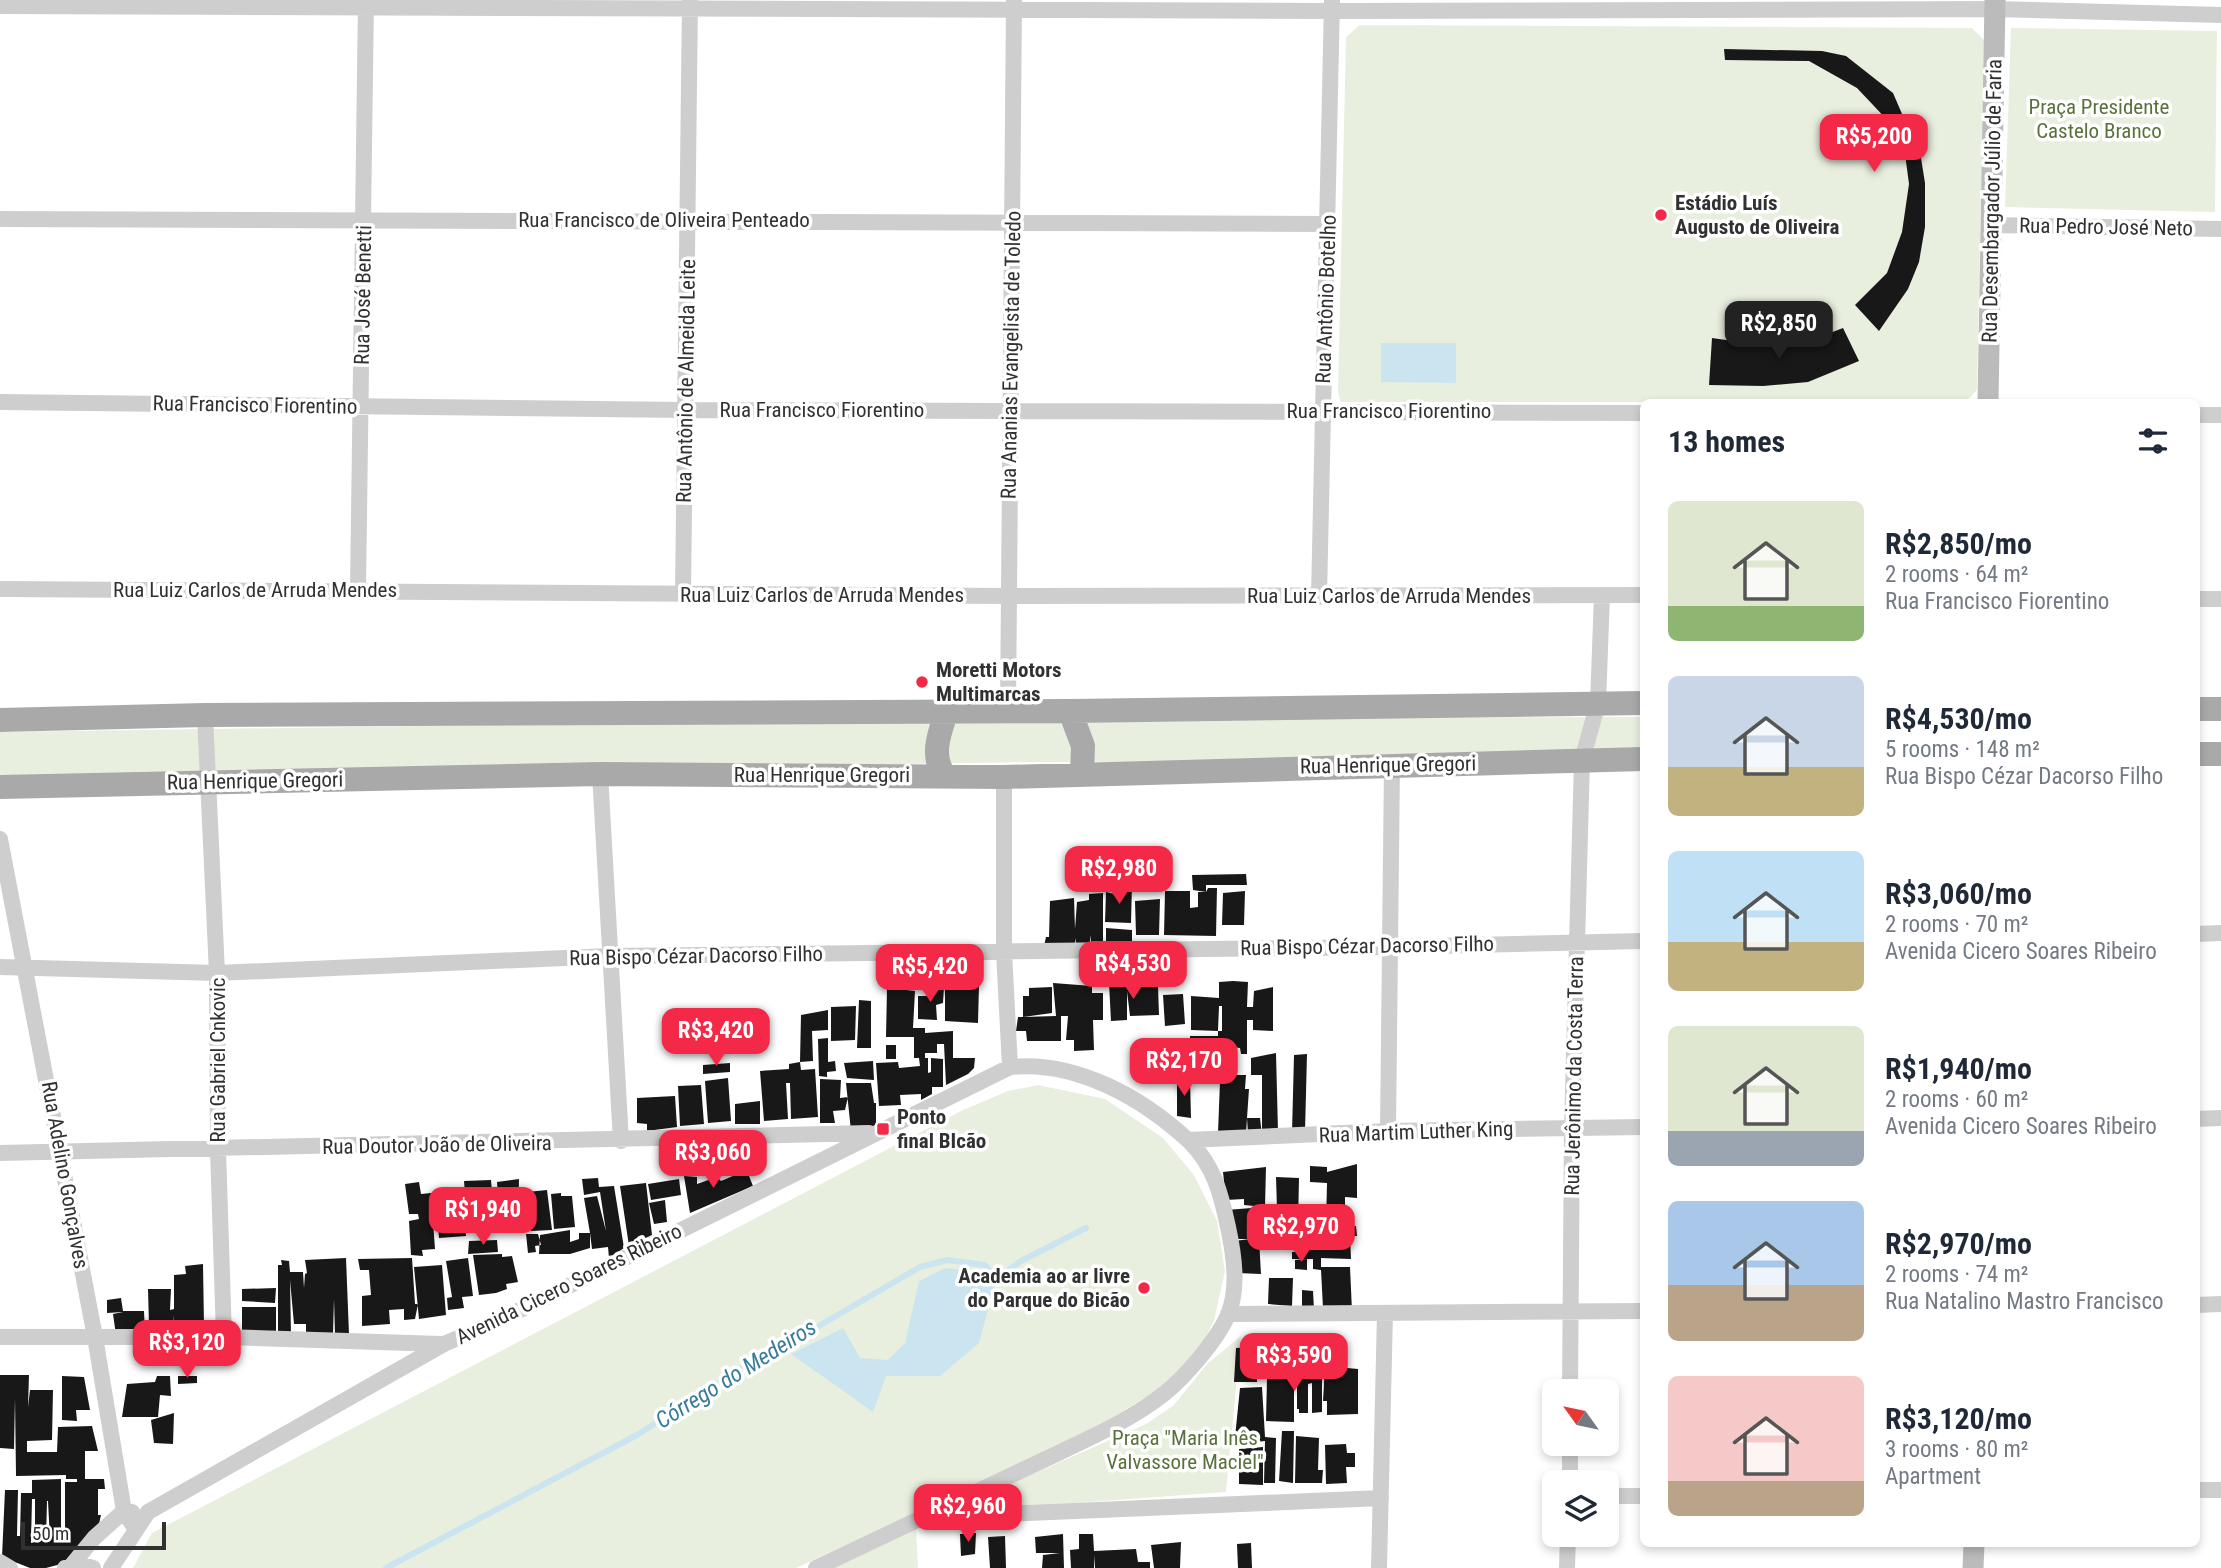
<!DOCTYPE html>
<html lang="en">
<head>
<meta charset="utf-8">
<style>
  :root { --surface:#fff; --page:#f6f6f7; --text:#1f2937; --muted:#747a83; --accent:#f32947 }
  body { margin:0; font-family:"Roboto Condensed",sans-serif; background:var(--page); color:var(--text); height:100vh; display:flex; flex-direction:column; font-size:26px; white-space:nowrap }
  * { box-sizing:border-box; margin:0 }
  p { font-size:23px; color:var(--muted) }
  .icon { flex:none; width:38px; height:38px; fill:none; stroke:currentColor; stroke-width:2; stroke-linecap:round; stroke-linejoin:round }
  .map { position:relative; flex:1; overflow:hidden }
  .details { position:absolute; left:1640px; top:399px; width:560px; height:1148px; display:flex; flex-direction:column; background:var(--surface); border-radius:10px; box-shadow:0 4px 10px #0003 }
  .details>* { flex:none }
  .needle { width:46px; rotate:303deg }
  .fabs { position:absolute; left:1542px; top:1379px; display:grid; gap:14px }
  .fabs a { display:grid; place-items:center; width:77px; height:77px; border-radius:10px; background:var(--surface); box-shadow:0 4px 10px #0003; font-size:35px }
  .scale { position:absolute; left:21px; bottom:18px; width:145px; box-sizing:border-box; padding-left:7px; border:4px solid #313131; border-top:0; font-size:19px; line-height:24px; white-space:nowrap; color:#313131; -webkit-text-stroke:5px #fff; paint-order:stroke }
  .price { position:absolute; translate:-50% -60px; padding:0 16px; border-radius:14px; background:var(--accent); color:#fff; font-size:23px; line-height:46px; filter:drop-shadow(0 2px 4px #0008) }
  .price::after { content:''; position:absolute; left:50%; top:42px; width:21px; height:16px; margin-left:-10px; background:inherit; clip-path:polygon(0 0,100% 0,50% 100%) }
  .price.current { background:#222; color:#fff }
  ul { padding:0; list-style:none }
  li { display:flex; align-items:center; gap:21px; height:175px; padding:0 28px }
  li span { display:grid; place-items:center; flex:none; width:196px; height:140px; border-radius:10px; color:#555 }
  li>.icon { margin-inline-start:auto }
  span .icon { width:84px; height:84px; fill:#fffc; stroke-width:1 }
  li b { font-size:30px }
  h2 { display:flex; justify-content:space-between; align-items:center; height:84px; padding:0 28px; font-size:30px }
  .map>svg:first-child { display:block }
  .green { fill:#e9efdf }
  .water { fill:#cae4f0 }
  .lines { fill:none; stroke-linecap:round; stroke-linejoin:round }
  .stream { stroke:#cae4f0; stroke-width:6 }
  .building { fill:#181818; fill-rule:evenodd }
  .street { stroke:#cecece; stroke-width:16 }
  .secondary { stroke:#bbb; stroke-width:21 }
  .primary { stroke:#a9a9a9; stroke-width:24 }
  .poi-dot { fill:#f32947; stroke:#fff; stroke-width:2.5 }
  .labels { text-anchor:middle; dominant-baseline:central; stroke-width:7; stroke-linejoin:round; paint-order:stroke }
  .park-label { font-size:21px; fill:#58723a; stroke:#fff }
  .street-label { font-size:21px; fill:#313131; stroke:#fff }
  .poi-label { font-size:21px; font-weight:bold; fill:#313131; stroke:#fff; text-anchor:start }
  .water-label { font-size:23px; font-style:italic; fill:#377c9c; stroke:#fff }
</style>
</head>
<body>
<div class="map">
<svg width="2221" height="1568" viewBox="0 0 2221 1568">
  <rect width="100%" height="100%" fill="#fff"/>
  <path class="green" d="M1360 25 1972 28 1984 40 1977 390 1967 400 1957 402H1341L1338 393 1346 37Z
    M2011 28 2217 31 2215 212 2005 207Z
    M1643 717V764L1029 762 0 777V732L987 718Z
    M1038 1085 1105 1099 1163 1138 1194 1175 1217 1221 1225 1271 1214 1321 1200 1349 1164 1386 1087 1433 796 1568H133L152 1533 963 1110 1008 1091Z
    M1241 1336 1226 1492 992 1509 1008 1485 1146 1424 1174 1405 1207 1364Z
    M916 1528 918 1568H830Z"/>
  <path class="water" d="M1381 343H1456V383L1381 382Z
    M945 1268 974 1271 996 1279 979 1343 940 1376H886L873 1412 791 1354 843 1328 860 1358 888 1360 905 1343 919 1281Z"/>
  <g class="lines">
    <path class="stream" d="M386 1568 637 1435 791 1337 817 1327 920 1267 947 1260 985 1265 996 1279 1021 1261 1086 1228"/>
  </g>
  <path class="building" d="M1724 49 1822 51 1846 56 1893 93 1921 158 1925 183V227L1919 262 1908 289 1879 331 1855 305 1887 273 1902 232 1909 184 1905 154 1890 123 1857 88 1809 61 1725 60Z
    M1843 328 1859 361 1808 382 1763 386 1709 385 1712 338 1775 347 1812 340Z
    M1246 874 1247 885H1206V892L1208 888H1217L1216 936 1164 935 1165 891H1190V908L1198 907V892H1206L1193 890 1192 875Z
    M1132 883 1131 923 1105 922 1106 892 1123 896V884Z
    M1245 891 1244 925H1222L1223 893Z
    M1103 893V948H1092L1090 935V948L1077 949 1075 938V947L1044 946 1046 937H1049L1050 901 1074 898 1075 929 1077 902 1089 900V894Z
    M1160 899 1159 935H1136L1135 901Z
    M1106 928 1132 930V947H1106Z
    M1233 981 1248 982 1247 1007H1253L1254 991 1273 987V1031L1253 1030V1020H1247V1054H1241L1240 1048 1233 1047 1218 1049V1056L1190 1057V1036H1218V1031H1222V1006H1219L1218 1031 1191 1030V996L1219 998V982Z
    M1053 983 1092 986V993H1103V1020H1093L1094 1050 1074 1051V1040H1066L1068 1016H1061V1041H1027L1026 1031H1016L1018 1017H1023V996H1029V988L1052 987V1013L1023 1017 1056 1016Z
    M1109 983 1127 984V987L1158 986 1159 1015 1130 1016 1127 991V1020L1111 1021Z
    M979 985 978 1023 945 1021V990H966L965 987Z
    M944 986 943 1003 936 1005 937 1020 918 1019V996H931L930 987Z
    M887 988 915 991 913 1028H925V1033L953 1031V1058H975L974 1068 968 1074 946 1085 944 1044H937V1053H925V1058H928V1073L931 1072V1058L943 1059V1087H932V1094L921 1100V1094L900 1095 901 1105 879 1106 876 1063 898 1062 899 1068 920 1066 919 1058H914V1037H886Z
    M1183 994 1185 1024 1165 1026 1163 995Z
    M859 1000 871 1001V1048H857Z
    M856 1006 855 1040 831 1041V1007Z
    M828 1010V1030L812 1031 813 1061 800 1062 801 1070 815 1069 818 1117 791 1119 790 1083H786L788 1119 764 1121 760 1071 789 1069V1064L800 1062 801 1015Z
    M828 1038V1062L835 1061 836 1071 827 1072V1077L819 1076 818 1039Z
    M886 1045H896V1059H886Z
    M1276 1053 1278 1132 1262 1135 1248 1134 1247 1118 1246 1135 1218 1133 1221 1055 1234 1054V1075H1246L1245 1089H1249L1247 1118H1260L1262 1135V1075H1251V1058Z
    M1307 1054 1305 1132 1292 1133 1294 1055Z
    M873 1061 874 1080 847 1078 844 1063Z
    M730 1063V1072L703 1074V1065Z
    M728 1078 731 1121 708 1123 705 1081Z
    M820 1079 841 1080 840 1098 848 1097 845 1110 833 1111 835 1123H820Z
    M1177 1079 1190 1080 1191 1118 1177 1116Z
    M846 1083H871L874 1103H876V1129L851 1131Z
    M701 1085 704 1124 680 1126 678 1086Z
    M675 1096 677 1127 647 1131V1124L637 1123V1098Z
    M760 1101V1124H735V1104Z
    M1357 1164V1198L1345 1197V1227L1356 1226 1357 1236H1326V1239L1350 1237 1351 1259 1321 1258V1267H1350L1352 1311 1323 1308 1321 1270 1313 1269V1259H1292V1252H1308L1294 1251 1293 1239H1259L1261 1274 1237 1273 1233 1241 1252 1239H1234L1226 1210 1265 1207V1226H1282L1273 1225 1272 1210 1277 1209 1276 1177 1299 1178 1298 1225 1326 1224 1327 1183 1310 1182V1166L1327 1167V1172Z
    M1266 1167 1265 1207 1244 1205V1199L1226 1200 1223 1172Z
    M684 1176 697 1177V1184L717 1177 721 1181 733 1176H749L753 1186 690 1213Z
    M598 1178 599 1187 614 1186 624 1248 609 1258 608 1247 592 1249 590 1233V1248L570 1254H539L540 1235 570 1230V1242L579 1239V1233H590L584 1198 597 1196 606 1231 600 1192 584 1195 582 1179Z
    M519 1179 518 1222 500 1224 497 1182Z
    M679 1179 681 1195 651 1200 648 1184Z
    M491 1180 495 1228 468 1232 464 1181Z
    M419 1182 421 1194 431 1193 435 1249 422 1250 423 1256 411 1255 409 1221 419 1219 418 1214H409L405 1184Z
    M646 1183 652 1235 629 1246 620 1186Z
    M547 1190 552 1230 531 1231 527 1192Z
    M561 1193V1196H572L575 1227 554 1229 551 1194Z
    M462 1194 466 1236 439 1238 438 1226 441 1224 439 1195Z
    M665 1200 667 1222 654 1224 649 1203Z
    M526 1234H538L541 1245 535 1246 536 1252 528 1253Z
    M497 1240 498 1252 468 1254 469 1241Z
    M502 1254V1257L512 1256 518 1282 506 1284 507 1289 496 1293 479 1295 473 1255Z
    M346 1258 349 1334 335 1336 334 1299 333 1334H306V1324H294L290 1280 291 1335H278V1265H282L281 1260 289 1261 290 1272H303L304 1288 305 1274 307 1273 305 1260Z
    M412 1258 415 1304H418L415 1319 404 1320V1309L389 1310 390 1324 362 1326V1296L371 1295 369 1270H360L358 1259Z
    M468 1258 473 1296 462 1297 464 1308 448 1310 447 1298 452 1297 446 1261Z
    M1307 1259V1270L1295 1269V1260Z
    M203 1264 204 1325 174 1329 173 1315V1327L149 1326 148 1289H171L170 1310 174 1309V1275L186 1274 185 1266Z
    M442 1265 446 1315 419 1319 414 1267Z
    M1269 1278H1293L1292 1306 1268 1304Z
    M276 1288 275 1303 242 1301V1289Z
    M1302 1290 1313 1291 1314 1309 1302 1310Z
    M121 1298 123 1311H144L145 1334 116 1335 113 1314 123 1312 107 1313V1300Z
    M242 1307H276V1335L246 1334 242 1330Z
    M1324 1345H1334V1357H1324Z
    M1257 1347V1382H1234L1236 1348Z
    M1282 1347V1358H1276V1369H1266L1267 1349Z
    M1322 1362V1412L1312 1413V1383L1308 1384V1413H1299V1409H1297V1382L1294 1383V1422L1266 1421 1267 1377H1294L1295 1363Z
    M1325 1366 1358 1369V1414L1327 1415V1401H1323Z
    M0 1375H29L28 1407 30 1390H53L52 1440 27 1441V1452H57L58 1427 92 1426 98 1451H85V1479H104L105 1489H98V1515H101L99 1524 84 1545 61 1564 46 1568H30L2 1557 5 1490H18L17 1536H20L21 1493H32V1480L61 1479V1529L65 1528V1482H77V1479H66V1475L16 1476 15 1398 14 1449 0 1448ZM32 1499H35V1542L31 1543ZM47 1501H48L50 1540H46Z
    M62 1376 84 1377 90 1410H76L77 1421 62 1420Z
    M157 1376H170L171 1396 160 1395 158 1417H122L127 1384 155 1382Z
    M178 1376H197V1383L178 1384Z
    M1262 1387 1265 1437 1276 1438 1275 1483H1264L1265 1441 1257 1442 1256 1436 1235 1437 1240 1388Z
    M174 1413 173 1444 154 1443 151 1420Z
    M1282 1431H1294L1293 1483 1279 1481Z
    M1296 1436 1319 1438 1318 1470H1323L1322 1483H1295Z
    M1346 1444 1347 1453H1355V1467H1346L1347 1483 1326 1484 1325 1445Z
    M1263 1447V1485L1239 1484V1449Z
    M976 1533 975 1554 961 1556 960 1534Z
    M1063 1534 1064 1568H1042L1043 1555 1060 1553H1036L1035 1537Z
    M1079 1534H1093L1094 1551 1136 1549 1138 1562H1150V1568H1095L1094 1555V1568H1071L1070 1550 1079 1549Z
    M1005 1536 1006 1568H990L988 1537Z
    M1181 1542 1180 1568H1154L1151 1545Z
    M1251 1543 1252 1568H1238L1237 1544Z"/>
  <g class="lines">
    <path class="street" d="M0 6 1332 11 1994 9 2221 15
      M0 219 1328 224
      M1991 225 2221 229
      M0 402 685 410 1643 413
      M2196 415H2221
      M0 589 1009 596 1643 595
      M358 590 366 0
      M683 594 690 0
      M1319 597 1332 0
      M2196 599H2221
      M1008 710 1014 0
      M205 715 217 973 218 1150 224 1337
      M600 774 621 1141
      M1004 777V952L1010 1067
      M0 839 95 1337 124 1511 136 1530
      M2196 934 2221 933
      M0 967 217 973 610 956 1391 947 1643 941
      M2196 1119 2221 1118
      M1388 1131 1392 764
      M1188 1140 1388 1131 1643 1127
      M0 1153 869 1133
      M2196 1305 2221 1304
      M1228 1314 1643 1311
      M0 1337H224L441 1344
      M1570 1391 1572 1128 1582 760 1598 703 1602 595
      M1570 1482V1444
      M2196 1490H2221
      M1606 1496H1643
      M939 1510 980 1515 1381 1498
      M0 1562 10 1568
      M71 1566 94 1538 124 1511 132 1512
      M65 1568 82 1565 93 1568
      M111 1568 148 1512 444 1344 502 1319 1010 1067C1076 1060 1143 1098 1190 1142 1214 1166 1221 1194 1228 1227 1234 1255 1239 1288 1228 1315 1217 1340 1186 1376 1165 1393 1126 1424 1076 1444 1031 1466 959 1500 888 1534 816 1568
      M1379 1568 1385 1313
      M1567 1568 1568 1535"/>
    <path class="secondary" d="M1988 402 1995 0
      M1973 1568 1974 1544"/>
    <path class="primary" d="M2196 709H2221
      M1070 711 1083 746 1082 773
      M0 720 205 715 1070 711 1643 703
      M2196 754H2221
      M944 775C930 754 940 732 947 710
      M0 787 600 774 1004 777 1643 759"/>
  </g>
  <g class="poi-dot">
    <circle cx="1661" cy="215" r="7"/>
    <circle cx="922" cy="682" r="7"/>
    <rect x="876" y="1122" width="14" height="14" rx="3.5"/>
    <circle cx="1144" cy="1288" r="7"/>
  </g>
  <g class="labels">
    <g class="park-label">
      <text x="2099" y="107">Praça Presidente<tspan x="2099" dy="24">Castelo Branco</tspan></text>
      <text x="1185" y="1438">Praça "Maria Inês<tspan x="1185" dy="24">Valvassore Maciel"</tspan></text>
    </g>
    <g class="street-label">
      <text transform="translate(1992 201) rotate(-89)">Rua Desembargador Júlio de Faria</text>
      <text x="664" y="220">Rua Francisco de Oliveira Penteado</text>
      <text transform="translate(2106 227) rotate(1)">Rua Pedro José Neto</text>
      <text transform="translate(363 295) rotate(-89)">Rua José Benetti</text>
      <text transform="translate(1326 299) rotate(-88)">Rua Antônio Botelho</text>
      <text transform="translate(1011 355) rotate(-89)">Rua Ananias Evangelista de Toledo</text>
      <text transform="translate(686 381) rotate(-89)">Rua Antônio de Almeida Leite</text>
      <text transform="translate(255 405) rotate(1)">Rua Francisco Fiorentino</text>
      <text x="822" y="410">Rua Francisco Fiorentino</text>
      <text x="1389" y="411">Rua Francisco Fiorentino</text>
      <text x="255" y="590">Rua Luiz Carlos de Arruda Mendes</text>
      <text x="822" y="595">Rua Luiz Carlos de Arruda Mendes</text>
      <text x="1389" y="596">Rua Luiz Carlos de Arruda Mendes</text>
      <text transform="translate(1388 765) rotate(-1)">Rua Henrique Gregori</text>
      <text x="822" y="775">Rua Henrique Gregori</text>
      <text transform="translate(255 781) rotate(-1)">Rua Henrique Gregori</text>
      <text transform="translate(1367 946) rotate(-1)">Rua Bispo Cézar Dacorso Filho</text>
      <text transform="translate(696 956) rotate(-1)">Rua Bispo Cézar Dacorso Filho</text>
      <text transform="translate(218 1060) rotate(-90)">Rua Gabriel Cnkovic</text>
      <text transform="translate(1574 1076) rotate(-89)">Rua Jerônimo da Costa Terra</text>
      <text transform="translate(1416 1132) rotate(-2)">Rua Martim Luther King</text>
      <text transform="translate(437 1145) rotate(-1)">Rua Doutor João de Oliveira</text>
      <text transform="translate(65 1175) rotate(80)">Rua Adelino Gonçalves</text>
      <text transform="translate(569 1284) rotate(-26)">Avenida Cicero Soares Ribeiro</text>
    </g>
    <g class="poi-label">
      <text x="1675" y="203">Estádio Luís<tspan x="1675" dy="24">Augusto de Oliveira</tspan></text>
      <text x="936" y="670">Moretti Motors<tspan x="936" dy="24">Multimarcas</tspan></text>
      <text x="897" y="1117">Ponto<tspan x="897" dy="24">final BIcão</tspan></text>
      <text x="1130" y="1276" text-anchor="end">Academia ao ar livre<tspan x="1130" dy="24">do Parque do Bicão</tspan></text>
    </g>
    <g class="water-label">
      <text transform="translate(736 1374) rotate(-32)">Córrego do Medeiros</text>
    </g>
  </g>
</svg>
<div class="fabs">
<a><svg class="needle" viewBox="-14 -14 28 28"><path d="M0-13l5 13h-10z" fill="#e53935"/><path d="M0 13l5-13h-10z" fill="#747a83"/></svg></a>
<a><svg class="icon" aria-label="layers" viewBox="0 0 24 24"><path d="M12 4l9 5-9 5-9-5zM3 14l9 5 9-5"/></svg></a>
</div>
<div class="scale">50 m</div>
<b class="price" style="left:1874px;top:174px">R$5,200</b>
<b class="price current" style="left:1779px;top:361px">R$2,850</b>
<b class="price" style="left:1119px;top:906px">R$2,980</b>
<b class="price" style="left:1133px;top:1001px">R$4,530</b>
<b class="price" style="left:930px;top:1004px">R$5,420</b>
<b class="price" style="left:716px;top:1068px">R$3,420</b>
<b class="price" style="left:1184px;top:1098px">R$2,170</b>
<b class="price" style="left:713px;top:1190px">R$3,060</b>
<b class="price" style="left:483px;top:1247px">R$1,940</b>
<b class="price" style="left:1301px;top:1264px">R$2,970</b>
<b class="price" style="left:187px;top:1380px">R$3,120</b>
<b class="price" style="left:1294px;top:1393px">R$3,590</b>
<b class="price" style="left:968px;top:1544px">R$2,960</b>
<section class="details">
<h2>13 homes<svg class="icon" aria-label="filters" viewBox="0 0 24 24"><path d="M4 7h16M4 17h16"/><circle cx="9" cy="7" r="2"/><circle cx="15" cy="17" r="2"/></svg></h2>
<ul>
<li><span style="background:linear-gradient(#dfe7d0 75%,#8fb573 0)"><svg class="icon" aria-label="home" viewBox="0 0 24 24"><path d="M3 11l9-7 9 7M6 9v11h12V9"/></svg></span><div><b>R$2,850/mo</b><p>2 rooms · 64 m²</p><p>Rua Francisco Fiorentino</p></div></li>
<li><span style="background:linear-gradient(#c9d6e8 65%,#c2b280 0)"><svg class="icon" aria-label="home" viewBox="0 0 24 24"><path d="M3 11l9-7 9 7M6 9v11h12V9"/></svg></span><div><b>R$4,530/mo</b><p>5 rooms · 148 m²</p><p>Rua Bispo Cézar Dacorso Filho</p></div></li>
<li><span style="background:linear-gradient(#bfe0f5 65%,#c2b280 0)"><svg class="icon" aria-label="home" viewBox="0 0 24 24"><path d="M3 11l9-7 9 7M6 9v11h12V9"/></svg></span><div><b>R$3,060/mo</b><p>2 rooms · 70 m²</p><p>Avenida Cicero Soares Ribeiro</p></div></li>
<li><span style="background:linear-gradient(#dfe7d0 75%,#9aa5b1 0)"><svg class="icon" aria-label="home" viewBox="0 0 24 24"><path d="M3 11l9-7 9 7M6 9v11h12V9"/></svg></span><div><b>R$1,940/mo</b><p>2 rooms · 60 m²</p><p>Avenida Cicero Soares Ribeiro</p></div></li>
<li><span style="background:linear-gradient(#a9c7e8 60%,#b9a48a 0)"><svg class="icon" aria-label="home" viewBox="0 0 24 24"><path d="M3 11l9-7 9 7M6 9v11h12V9"/></svg></span><div><b>R$2,970/mo</b><p>2 rooms · 74 m²</p><p>Rua Natalino Mastro Francisco</p></div></li>
<li><span style="background:linear-gradient(#f6c9c9 75%,#b9a48a 0)"><svg class="icon" aria-label="home" viewBox="0 0 24 24"><path d="M3 11l9-7 9 7M6 9v11h12V9"/></svg></span><div><b>R$3,120/mo</b><p>3 rooms · 80 m²</p><p>Apartment</p></div></li>
</ul>
</section>
</div>
</body>
</html>
